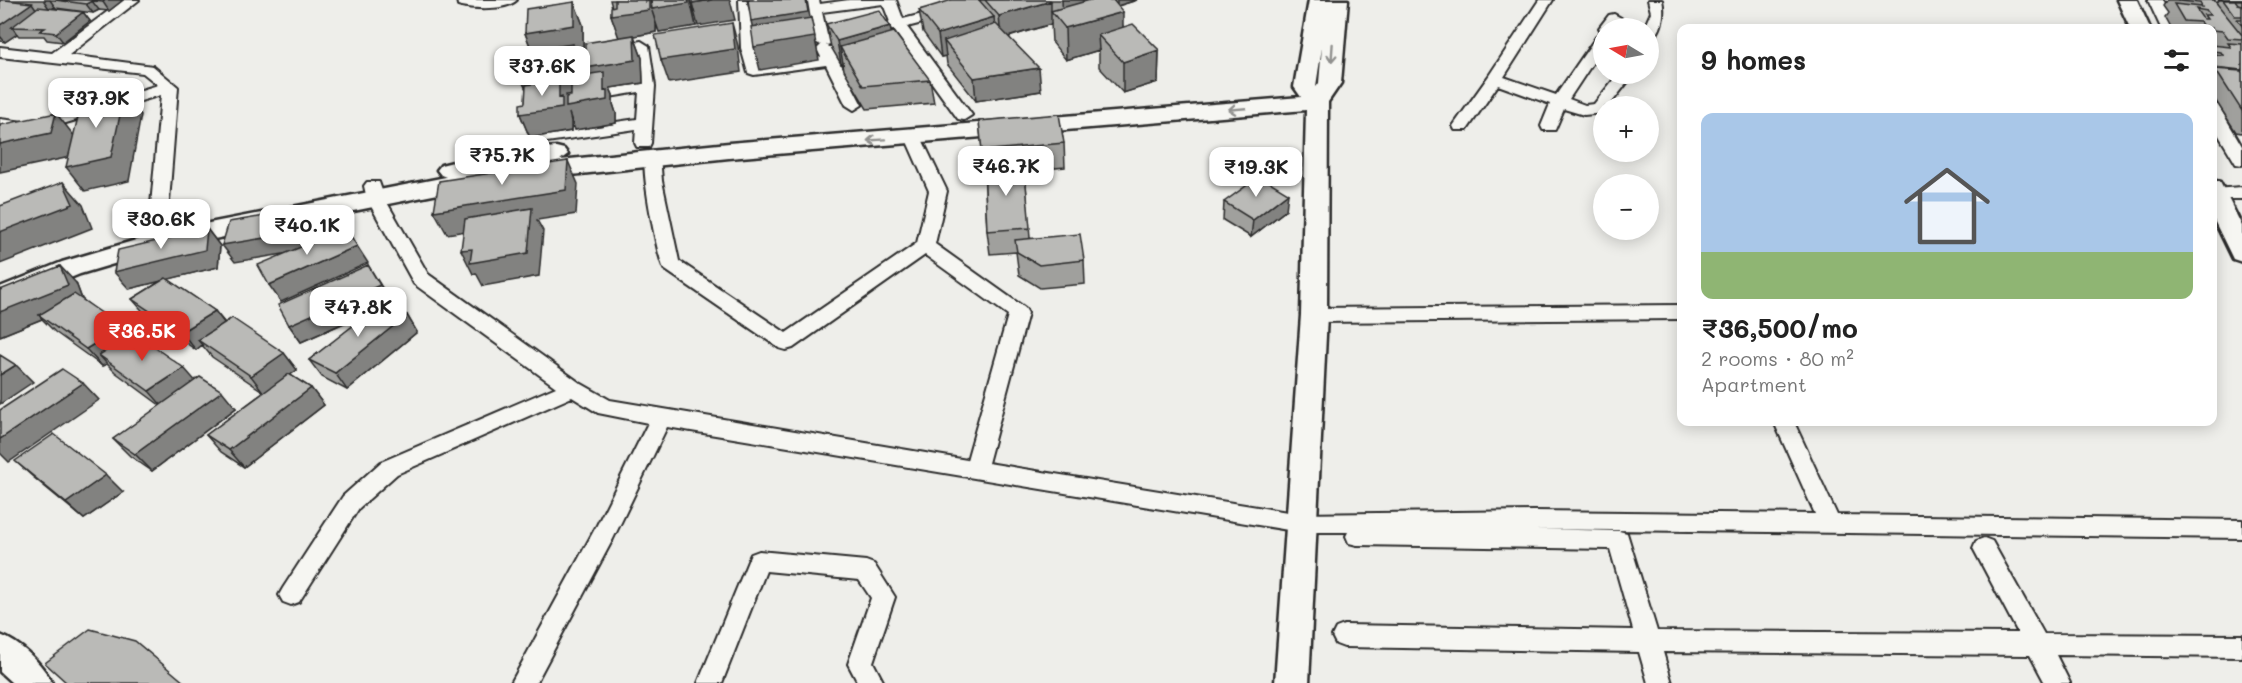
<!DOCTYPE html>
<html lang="en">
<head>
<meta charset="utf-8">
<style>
  :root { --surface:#fff; --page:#f6f6f6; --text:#222; --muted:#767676; --line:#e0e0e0; --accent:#d93025 }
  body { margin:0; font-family:Mali,sans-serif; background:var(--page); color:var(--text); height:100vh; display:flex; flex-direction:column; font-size:22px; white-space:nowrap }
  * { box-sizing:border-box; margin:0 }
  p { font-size:20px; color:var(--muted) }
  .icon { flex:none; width:33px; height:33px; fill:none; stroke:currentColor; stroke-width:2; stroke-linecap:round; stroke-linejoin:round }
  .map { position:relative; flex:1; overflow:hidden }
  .details { position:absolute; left:1677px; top:24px; width:540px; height:402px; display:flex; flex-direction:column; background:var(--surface); border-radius:12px; box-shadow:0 3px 15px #0003 }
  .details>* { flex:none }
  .needle { width:39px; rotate:280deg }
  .fabs { position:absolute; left:1593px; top:18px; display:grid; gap:12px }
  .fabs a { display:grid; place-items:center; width:66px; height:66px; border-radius:50%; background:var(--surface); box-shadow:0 3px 15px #0003; font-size:30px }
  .price { position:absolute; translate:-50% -51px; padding:0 14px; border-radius:12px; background:#fff; color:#222; font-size:20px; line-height:39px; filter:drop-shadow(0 2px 3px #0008) }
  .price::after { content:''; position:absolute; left:50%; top:36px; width:18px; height:14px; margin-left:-9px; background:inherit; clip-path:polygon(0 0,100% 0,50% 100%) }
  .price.on { background:var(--accent); color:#fff }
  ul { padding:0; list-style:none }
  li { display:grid; align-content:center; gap:12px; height:318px; padding:0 24px }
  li+li { border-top:2px solid var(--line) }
  li span { display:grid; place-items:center; height:186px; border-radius:12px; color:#555 }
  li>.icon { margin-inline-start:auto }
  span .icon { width:108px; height:108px; fill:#fffc; stroke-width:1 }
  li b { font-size:26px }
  h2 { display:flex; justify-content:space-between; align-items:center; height:72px; padding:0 24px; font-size:26px }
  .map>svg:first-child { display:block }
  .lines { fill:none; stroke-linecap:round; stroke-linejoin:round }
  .street-casing { stroke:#2b2b2b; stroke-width:4 }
  .secondary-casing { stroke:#2b2b2b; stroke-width:5 }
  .street { fill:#f6f6f2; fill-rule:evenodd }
  .secondary { fill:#f6f6f2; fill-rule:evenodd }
  .wall { fill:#a0a09d; stroke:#2b2b2b; stroke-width:1.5 }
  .shaded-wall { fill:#828280; stroke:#2b2b2b; stroke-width:1.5 }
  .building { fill:#babab7; stroke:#2b2b2b; stroke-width:1.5; fill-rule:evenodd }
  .oneway { stroke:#90908e }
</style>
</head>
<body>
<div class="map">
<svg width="2242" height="683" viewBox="0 0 2242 683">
  <rect width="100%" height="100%" fill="#eeeeea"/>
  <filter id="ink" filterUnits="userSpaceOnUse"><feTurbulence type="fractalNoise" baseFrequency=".0167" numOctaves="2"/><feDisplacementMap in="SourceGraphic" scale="12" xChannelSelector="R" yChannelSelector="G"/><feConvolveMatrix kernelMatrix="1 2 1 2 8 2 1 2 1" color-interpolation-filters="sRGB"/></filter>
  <g filter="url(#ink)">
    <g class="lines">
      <g class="street-casing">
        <path id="street" d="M123 0H139L69 55 153 66 178 87 167 227 164 231H152L149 227 161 95 32 133 0 129V119L32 123 158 85 143 73 0 57V47L52 53Z
          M457 0H517C506 11 472 9 458 5Z
          M739 0H753L757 48 761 64 821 57 817 49 821 45 813 41 805 0H819L820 4 849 0H896L903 19 977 0H1001L999 3 907 27 972 115 964 120 958 119 894 30 880 31 877 28 880 25 890 22 883 4 822 12 827 35 853 30 861 35 858 38 826 45 833 49 862 105 854 110 846 105 826 65 754 75 748 73 741 48Z
          M1539 0H1553L1504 77 1556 95 1601 30 1599 28 1609 15 1614 14 1621 18 1614 28H1604V46L1569 99 1585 105 1594 104 1618 74H1634L1609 106H1604V113L1584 115 1564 109 1555 130H1543L1541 126 1550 104 1498 85 1467 130H1455L1453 126 1488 77Z
          M1648 0H1662C1665 12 1663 36 1648 40V28H1644L1651 12Z
          M2148 0H2162L2175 28H2161Z
          M2208 0H2242V6L2215 4Z
          M641 41 649 46 655 86 651 143 649 147H637L635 143 636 129 540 143 534 142 532 138 534 134 540 133 637 119 639 92 586 101 578 96 586 91 639 83 634 52 553 66 545 61 553 56Z
          M2212 104 2218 105 2242 146V165L2236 164 2212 124Z
          M913 132 919 133 921 137 947 191 935 244 1025 308 1028 313 988 463 1300 514 1534 511 1815 514 1774 422H1794L1837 515 2242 520V538L1534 529 1619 531 1627 533 1657 631 2018 633 1973 548 1976 541 1984 538 1992 541 2044 634 2242 635V657L2056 655 2070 683H2045L2030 655 1663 652 1672 683H1648L1639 652 1344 647 1336 644 1332 636 1336 628 1344 625 1633 630 1610 549 1357 545 1349 543 1346 536 1348 532H1300L667 427 613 539 536 683H511L597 525 648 423 598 413 572 397 397 474 359 508 299 602 291 605 283 602 279 595 283 588 343 496 381 462 556 387 414 284 367 199 364 186 367 182H379L385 199 428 274 580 383 610 400 967 460 1008 315 925 255 793 348 786 350 779 348 664 269C657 255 639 164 646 152H658L660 156 662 181 679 261 786 333 917 243 929 191 905 137 907 133Z
          M2242 187V199H2212V189Z
          M1682 305V319L1314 322 1307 320 1304 315 1307 310 1314 308Z
          M759 551 866 561 874 564 895 597 873 662 884 683H858L848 664 871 598 859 580 766 571 722 683H698L748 561 751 554Z"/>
      </g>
      <g class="secondary-casing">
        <path id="secondary" d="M1309 0H1348L1341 83 1328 102 1327 315 1309 683H1275L1301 315 1306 110 729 158 534 179 526 176 522 171 528 165 481 171 477 172 483 173 487 179 483 185 164 249 80 274 0 307V287L62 262 163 232 446 177 441 175 437 170 441 165 481 155 556 147 564 149 568 154 560 160 729 143 1301 97 1294 87ZM1322 47 1319 83 1316 87V86Z
          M2117 0H2137L2150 28H2130Z
          M2212 180 2220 182 2242 226V262L2233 259 2212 216Z
          M0 635C20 642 43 664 52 683H12L0 672Z"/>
      </g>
      <use href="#street" class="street"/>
      <use href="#secondary" class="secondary"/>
    </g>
    <path class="wall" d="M0 0H123L109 11 99 10 93 13 56 8 55 7 52 9 83 12 90 21 63 42 47 40 44 36H19L17 34 5 42 0 41Z
      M610 0H690L696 26 659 32 652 11 656 24V32L634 36 642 58 643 83 610 88 613 95V104L616 113V123L575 130 569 113 571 121V131L530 138 520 114 525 103 526 89 521 78 532 51 525 33 574 2 583 25V48L574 49 581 67V76L587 75 585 68 619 37 611 15 612 7Z
      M980 0H1137L1118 6 1123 27 1159 50 1158 82 1123 93 1099 67V50L1066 60 1052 42 1051 24 1009 37 1041 91 976 101 947 64 946 56 941 57 923 32 919 10 980 1Z
      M2167 0H2214L2217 3 2219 0H2242V133L2236 132 2212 95V45H2214H2212V28H2171L2165 17 2168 13 2163 6Z
      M826 24 890 26 891 33 930 80 934 103 867 109 844 70 843 63 841 64 831 47Z
      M979 121 1064 143 1065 167 1025 171 1030 238 1084 260 1085 284 1040 288 1019 275 1016 252 990 254 987 231 984 166Z
      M1224 202 1286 210 1251 237 1223 220Z
      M207 229 220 246 218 267 168 279 215 311 225 323 284 353 297 370 290 375 311 388 324 405 244 467 221 452 206 435 264 392 212 357 202 345 196 350 147 316 132 299 161 281 129 289Z
      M76 283 82 299 129 336 236 408 152 471 130 456 113 439 161 406 115 372 107 364 102 366 55 332 42 319 0 336Z
      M391 302 385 304 407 315 417 332 347 390 322 377 309 360 374 310 301 342 289 325Z
      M15 461 123 492 84 519 33 477Z"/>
    <path class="shaded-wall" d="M45 0H50L55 7 50 10 44 1Z
      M105 0H123L109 11 103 2Z
      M645 0H650L652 9 690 0 696 26 659 32 652 11 656 24V32L634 36 642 58 643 83 610 88 613 95V104L616 113V123L575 130 569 113 571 121V131L530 138 520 114 531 101 521 78 534 56 525 33 574 2 583 25V48L574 49 581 67V93L566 95 569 102 594 91 585 68 619 38 611 15Z
      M712 0H730L735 20 698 26 692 3Z
      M747 0H807L813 35 756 43 751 21V16Z
      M1062 0H1083V14L1063 20Z
      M1117 0H1137L1117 6Z
      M92 1 99 10 93 13 86 4Z
      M1051 1V24L1001 39 999 16Z
      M32 3 41 16 12 27 17 34 5 42 0 36V25Z
      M83 12 90 21 63 42 56 33Z
      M1123 12V43L1098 35 1099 50 1066 60 1065 28Z
      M994 17 996 40 944 41 946 56 941 57 938 34Z
      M811 18 819 60 760 70 754 47Z
      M732 23 738 46 741 72 669 83 661 60Z
      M890 26 894 49 840 47 843 63 841 64 837 41Z
      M1159 50 1158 82 1123 93V62Z
      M1039 68 1041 91 976 101 974 78Z
      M125 92 141 115 129 181 85 191 66 167Z
      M56 113 75 137 70 157 0 172V144Z
      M568 161 578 184 576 214 537 220 543 231 539 276 483 286 476 273 473 274 461 250 531 221 447 234 434 211Z
      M63 182 83 205 92 228 0 264V232Z
      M1288 193 1286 210 1251 237 1253 220Z
      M313 208 324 226 319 248 235 262 222 245Z
      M207 229 220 246 218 267 129 289 114 272Z
      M357 246 368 263 281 302 269 285Z
      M368 265 391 302 301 342 289 325Z
      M60 266 76 283 83 302 39 315 42 319 0 336V312Z
      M215 311 228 328 198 340 202 345 196 350 181 332Z
      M407 315 417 332 347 390 335 373Z
      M122 327 137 344 99 355 107 364 102 366 86 349Z
      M284 353 297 370 264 393 251 376Z
      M16 365 33 382 0 404V375Z
      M184 368 199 385 164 408 149 391Z
      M83 383 99 400 9 462 0 453V439Z
      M311 388 324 405 244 467 229 450Z
      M222 391 236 408 152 471 135 454Z
      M106 475 123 492 84 519 66 503Z"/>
    <path class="building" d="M0 0H5L32 3 0 25Z
      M55 0H105L103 2 92 1 86 4Z
      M615 0H645V2L649 1V10L611 15V7L615 6Z
      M651 0H688L689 3 652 9Z
      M692 0H712L692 3Z
      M748 0H806L808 12 751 21Z
      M952 0H979L994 17 938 34 919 10Z
      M985 0H1050L1051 1 999 16Z
      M1090 0H1113L1123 12 1065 28 1051 11Z
      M2178 0H2214L2242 35V39L2228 38 2223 31 2212 30V28H2199L2197 26H2203L2200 22 2184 21 2174 4 2202 7 2200 3 2179 1ZM2196 9 2207 11 2210 15H2204L2207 19H2203Z
      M2223 0H2235L2238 4 2242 5V16H2235Z
      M574 2V25L525 33 526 9Z
      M38 7 83 12 56 33 40 31 45 28 12 27Z
      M879 10 890 26 837 41 826 24Z
      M811 18 815 37 754 47 751 27Z
      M2237 19H2242V26Z
      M732 23 735 49 661 60 655 35Z
      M996 24 1039 68 974 78 944 41Z
      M1133 24 1159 50 1123 62 1098 35Z
      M894 32 930 80 863 86 840 47Z
      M634 35 635 60 585 68V43Z
      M2228 43 2242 44V70L2214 67 2212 65V54L2223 55 2221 52 2212 51V45L2231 47Z
      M573 44 572 69 521 78 522 52Z
      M2215 69 2241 71 2242 73V111Z
      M604 72V91L607 90V100L566 107V97L571 96V77Z
      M559 79V98L562 97V108L520 114V104L525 103 526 85Z
      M125 92 111 157 66 167 82 100Z
      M56 113 51 133 0 144V125Z
      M1059 114 1064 143 982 151 979 121Z
      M568 161 566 190 434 211 439 181Z
      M1024 163 1030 228 987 231 984 166Z
      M1260 176 1288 193 1253 220 1224 202Z
      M63 182 73 204 0 232V206Z
      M313 208 307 231 222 245 229 222Z
      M532 208 528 253 470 263 472 249 461 250 465 219Z
      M346 228 357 246 269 285 258 265Z
      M207 229 205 250 114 272 118 250Z
      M1080 234 1084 260 1039 265 1017 252 1015 240Z
      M368 265 380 285 289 325 278 305Z
      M60 266 68 285 0 312V290Z
      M166 278 215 311 181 332 132 299Z
      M74 294 122 327 86 349 39 315Z
      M382 303 407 315 335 373 309 360Z
      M232 318 284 353 251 376 198 340Z
      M134 333 184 368 149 391 99 355Z
      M0 355 16 365 0 375Z
      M62 369 83 383 0 439V410Z
      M289 374 311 388 229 450 206 435Z
      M200 377 222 391 135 454 113 439Z
      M54 434 106 475 66 503 15 461Z
      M90 629 135 641 185 683H67L45 663Z"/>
    <defs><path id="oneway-shaft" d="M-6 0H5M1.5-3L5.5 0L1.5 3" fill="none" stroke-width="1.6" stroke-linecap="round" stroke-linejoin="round" transform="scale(1.5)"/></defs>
    <g class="oneway">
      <use href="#oneway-shaft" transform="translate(1332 53) rotate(94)"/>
      <use href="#oneway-shaft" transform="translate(1237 109) rotate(175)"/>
      <use href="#oneway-shaft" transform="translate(876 140) rotate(176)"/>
    </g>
  </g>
</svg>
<div class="fabs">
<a><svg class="needle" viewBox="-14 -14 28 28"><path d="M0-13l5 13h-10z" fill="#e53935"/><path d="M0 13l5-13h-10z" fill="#767676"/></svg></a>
<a>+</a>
<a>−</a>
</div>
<b class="price" style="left:542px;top:97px">₹37.6K</b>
<b class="price" style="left:96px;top:129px">₹37.9K</b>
<b class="price" style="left:502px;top:186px">₹75.7K</b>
<b class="price" style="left:1006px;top:197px">₹46.7K</b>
<b class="price" style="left:1256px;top:198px">₹19.3K</b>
<b class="price" style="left:161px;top:250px">₹30.6K</b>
<b class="price" style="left:307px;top:256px">₹40.1K</b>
<b class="price" style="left:358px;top:338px">₹47.8K</b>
<b class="price on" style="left:142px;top:362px">₹36.5K</b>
<section class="details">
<h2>9 homes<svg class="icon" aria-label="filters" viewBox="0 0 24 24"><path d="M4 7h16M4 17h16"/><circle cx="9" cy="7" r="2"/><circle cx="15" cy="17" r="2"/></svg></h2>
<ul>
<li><span style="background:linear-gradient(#a9c7e8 75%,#8fb573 0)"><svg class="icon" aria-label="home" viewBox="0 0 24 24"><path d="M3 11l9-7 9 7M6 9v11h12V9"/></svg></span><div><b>₹36,500/mo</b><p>2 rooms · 80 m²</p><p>Apartment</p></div></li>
</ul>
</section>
</div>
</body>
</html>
